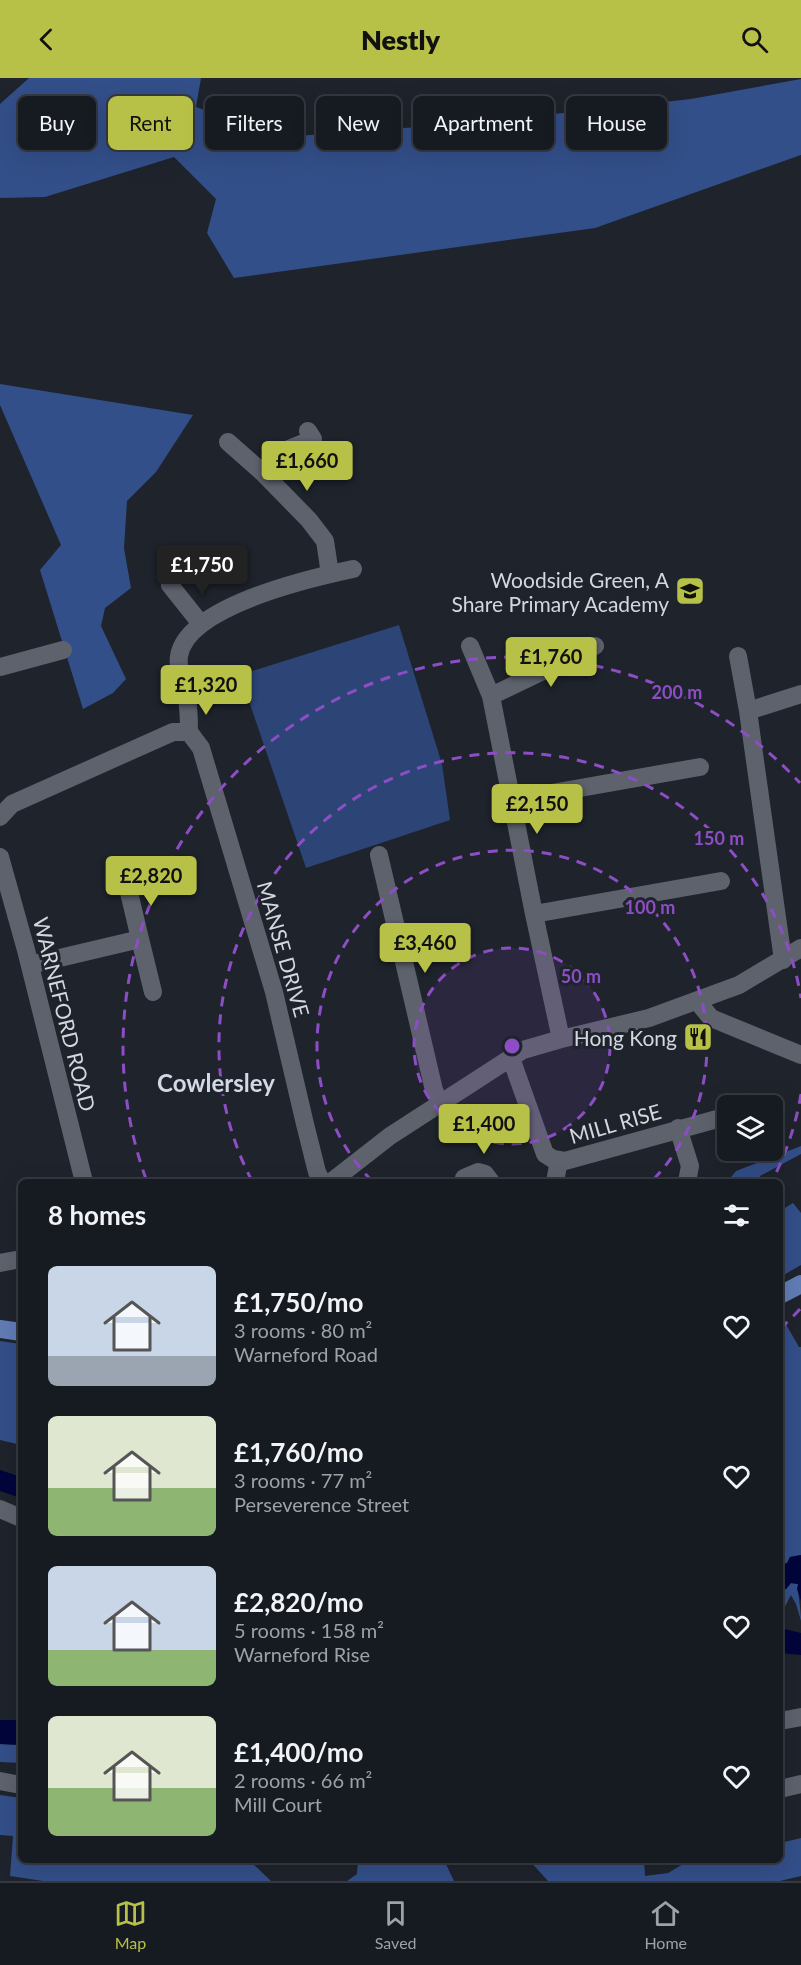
<!DOCTYPE html>
<html lang="en">
<head>
<meta charset="utf-8">
<style>
  :root { --surface:#161a21; --page:#1f232a; --text:#f1f3f6; --muted:#9ea1a5; --line:#35383f; --accent:#b7c147 }
  body { margin:0; font-family:Lato,sans-serif; background:var(--page); color:var(--text); height:100vh; display:flex; flex-direction:column; font-size:22px; white-space:nowrap }
  * { box-sizing:border-box; margin:0 }
  p { font-size:20px; color:var(--muted) }
  .icon { flex:none; width:33px; height:33px; fill:none; stroke:currentColor; stroke-width:2; stroke-linecap:round; stroke-linejoin:round }
  .map { position:relative; flex:1; overflow:hidden }
  .details { position:absolute; left:18px; top:1101px; width:765px; height:684px; display:flex; flex-direction:column; background:var(--surface); border-radius:9px; box-shadow:0 6px 24px #0002,0 0 0 2px var(--line) }
  .details>* { flex:none }
  .guide { position:absolute; left:18px; top:18px; width:765px; height:54px; display:flex; gap:12px }
  .buttons { position:absolute; left:717px; top:1017px; display:grid; gap:12px }
  .buttons a { display:grid; place-items:center; width:66px; height:66px; border-radius:9px; background:var(--surface); box-shadow:0 6px 24px #0002,0 0 0 2px var(--line); font-size:30px }
  .price { position:absolute; translate:-50% -51px; padding:0 14px; border-radius:6px; background:var(--accent); color:#111; font-size:20px; line-height:39px; filter:drop-shadow(0 2px 3px #0008) }
  .price::after { content:''; position:absolute; left:50%; top:36px; width:18px; height:14px; margin-left:-9px; background:inherit; clip-path:polygon(0 0,100% 0,50% 100%) }
  .price.selected { background:#222; color:#fff }
  ul { padding:0; list-style:none }
  li { display:flex; align-items:center; gap:18px; height:150px; padding:0 30px }
  li span { display:grid; place-items:center; flex:none; width:168px; height:120px; border-radius:9px; color:#555 }
  li>.icon { margin-inline-start:auto }
  span .icon { width:72px; height:72px; fill:#fffc; stroke-width:1 }
  li b { font-size:26px }
  h2 { display:flex; justify-content:space-between; align-items:center; height:72px; padding:0 30px; font-size:26px }
  .pill { padding:0 21px; border-radius:9px; background:var(--surface); box-shadow:0 6px 24px #0002,0 0 0 2px var(--line); font-size:21px; line-height:54px }
  .pill.selected { background:var(--accent); color:#111 }
  header { display:flex; justify-content:space-between; align-items:center; height:78px; padding:0 30px; background:var(--accent); color:#111; font-size:27px; font-weight:800 }
  .menu { display:flex; justify-content:space-around; align-items:center; height:84px; border-top:2px solid var(--line); background:var(--surface); font-size:16px; color:var(--muted) }
  .menu a { display:grid; justify-items:center; gap:3px }
  .menu .selected { color:var(--accent) }
  .map>svg:first-child { display:block }
  .green { fill:#2c4476 }
  .forest { fill:#334f89 }
  .water { fill:#00053b }
  .lines { fill:none; stroke-linecap:round; stroke-linejoin:round }
  .minor { stroke:#5d626d; stroke-width:18 }
  .major { stroke:#617cb6; stroke-width:18 }
  .ring { fill:none; stroke:#8d4ec5; stroke-width:3; stroke-dasharray:10 8 }
  .labels { text-anchor:middle; dominant-baseline:central; stroke-width:6; stroke-linejoin:round; paint-order:stroke }
  .poi-label { font-size:21px; fill:#d4d8de; stroke:#1e232c; text-anchor:end }
  .street-label { font-size:21px; fill:#d4d8de; stroke:#1e232c }
  .quarter-label { font-size:24px; font-weight:bold; fill:#d2d9e5; stroke:#1e232c }
  .centre { fill:#8d4ec5; stroke:#1e232c; stroke-width:3 }
  .ring-label { font-size:18px; text-anchor:middle; font-weight:bold; fill:#8d4ec5; stroke:#1e232c; stroke-width:6; stroke-linejoin:round; paint-order:stroke }
</style>
</head>
<body>
<header><svg class="icon" aria-label="back" viewBox="0 0 24 24"><path d="M15 5l-7 7 7 7"/></svg>Nestly<svg class="icon" aria-label="search" viewBox="0 0 24 24"><circle cx="10" cy="10" r="6"/><path d="M15 15l6 6"/></svg></header>
<div class="map">
<svg width="801" height="1803" viewBox="0 0 801 1803">
  <rect width="100%" height="100%" fill="#1e232c"/>
  <path class="green" d="M399 547 442 686 450 742 306 790 240 597Z"/>
  <path class="forest" d="M29 0H201L196 29 283 59 471 45 691 21 801 1V77L595 150 234 200 207 155 216 121 174 79 45 119 0 120V26Z
    M0 306 193 337 156 394 127 423 124 470 131 510 105 530 101 548 126 601 113 615 83 631 40 492 61 467 0 327Z
    M801 1068V1076L760 1098V1104H727L736 1093Z
    M793 1125 801 1135V1187L780 1199V1133Z
    M780 1236 799 1269H801V1477L790 1479 787 1485 780 1487Z
    M0 1263 21 1266V1367L0 1362Z
    M791 1505 798 1506C798 1519 801 1530 801 1543L796 1526 791 1517 780 1538V1512L786 1511Z
    M0 1666 21 1667V1685L0 1684Z
    M0 1717 21 1720V1782H249L271 1803H43L10 1798 13 1758 0 1757Z
    M801 1760V1798L780 1803H548L529 1782H644L645 1798 668 1795 690 1782H780V1765Z
    M358 1782H444L454 1803H347L357 1796Z"/>
  <path class="water" d="M0 1392 21 1399V1420L0 1413Z
    M801 1477V1523L797 1511 798 1506 791 1505 786 1511 780 1512V1487L787 1485 790 1479Z
    M780 1550 801 1555V1577L780 1575Z
    M0 1642H21V1667L0 1666Z"/>
  <g class="lines">
    <path class="minor" d="M228 364 263 395 309 442 325 463 330 496
      M263 395 279 375 313 361 308 353
      M178 492 170 507 201 546
      M470 568 491 618 534 836 561 961
      M738 578 748 633 783 882
      M0 589 63 572
      M491 618 595 568
      M748 633 801 616
      M189 654 201 670 274 914 305 1046 317 1094 322 1104
      M512 722 700 689
      M0 739 12 726 173 654H189C189 644 189 632 187 622 184 606 177 594 179 578 187 528 311 500 353 491
      M379 777 434 1012 440 1026
      M0 779 26 872 84 1104
      M127 806 140 861
      M534 836 721 803
      M30 887 140 861 153 914
      M697 923 711 940 801 977
      M511 980 545 1076 553 1081 565 1083 728 1038
      M678 1050 690 1088 687 1104
      M464 1100 478 1094 485 1096 491 1104
      M331 1104 390 1058 523 972 561 961 649 940 739 907 801 870
      M555 1104 559 1082
      M0 1185 21 1181
      M0 1431 21 1440
      M780 1643 801 1639
      M0 1703 21 1707
      M780 1711 801 1706"/>
    <path class="major" d="M780 1217 801 1206
      M0 1251 21 1254"/>
  </g>
  <circle cx="512" cy="968" r="98" fill="#8d4ec5" fill-opacity=".12"/>
  <g class="ring">
    <circle cx="512" cy="968" r="98"/>
    <path d="M372 1103A195 195 0 1 1 652 1103"/>
    <path d="M801 1016A293 293 0 0 1 772 1103M252 1103A293 293 0 1 1 801 920"/>
    <path d="M800 1231A390 390 0 0 1 780 1251M146 1101A390 390 0 0 1 800 705"/>
  </g>
  <defs>
    <g id="school-square" transform="scale(1.5)"><rect x="-9" y="-9" width="18" height="18" rx="4" fill="#b7c147" stroke="#1e232c"/><path d="M0-5L7-2L0 1L-7-2ZM-4 1L0 2.5L4 1V4Q0 6-4 4Z" fill="#111"/></g>
    <g id="restaurant-square" transform="scale(1.5)"><rect x="-9" y="-9" width="18" height="18" rx="4" fill="#b7c147" stroke="#1e232c"/><path d="M-5-6h1v4h1v-4h1v4h1v-4h1v5L-1.5 .5V6h-2V.5L-5-1ZM5-6V6H3V1.5H1.5Q1.5-4 5-6Z" fill="#111"/></g>
  </defs>
  <g fill-rule="evenodd">
    <use href="#school-square" x="690" y="513"/>
    <use href="#restaurant-square" x="698" y="959"/>
  </g>
  <g class="labels">
    <g class="poi-label">
      <text x="669" y="501">Woodside Green, A<tspan x="669" dy="24">Share Primary Academy</tspan></text>
      <text x="677" y="959">Hong Kong</text>
    </g>
    <g class="street-label">
      <text transform="translate(284 871) rotate(74)">MANSE DRIVE</text>
      <text transform="translate(65 936) rotate(76)">WARNEFORD ROAD</text>
      <text transform="translate(615 1045) rotate(-16)">MILL RISE</text>
    </g>
    <g class="quarter-label">
      <text x="216" y="1004">Cowlersley</text>
    </g>
  </g>
  <circle cx="512" cy="968" r="9" class="centre"/>
  <g class="ring-label">
    <text x="677" y="621">200 m</text>
    <text x="719" y="767">150 m</text>
    <text x="650" y="836">100 m</text>
    <text x="581" y="905">50 m</text>
  </g>
</svg>
<div class="buttons">
<a><svg class="icon" aria-label="layers" viewBox="0 0 24 24"><path d="M12 4l9 5-9 5-9-5zM3 14l9 5 9-5"/></svg></a>
</div>
<b class="price" style="left:307px;top:414px">£1,660</b>
<b class="price selected" style="left:202px;top:518px">£1,750</b>
<b class="price" style="left:551px;top:610px">£1,760</b>
<b class="price" style="left:206px;top:638px">£1,320</b>
<b class="price" style="left:537px;top:757px">£2,150</b>
<b class="price" style="left:151px;top:829px">£2,820</b>
<b class="price" style="left:425px;top:896px">£3,460</b>
<b class="price" style="left:484px;top:1077px">£1,400</b>
<div class="guide">
<a class="pill">Buy</a>
<a class="pill selected">Rent</a>
<a class="pill">Filters</a>
<a class="pill">New</a>
<a class="pill">Apartment</a>
<a class="pill">House</a>
</div>
<section class="details">
<h2>8 homes<svg class="icon" aria-label="filters" viewBox="0 0 24 24"><path d="M4 7h16M4 17h16"/><circle cx="9" cy="7" r="2"/><circle cx="15" cy="17" r="2"/></svg></h2>
<ul>
<li><span style="background:linear-gradient(#c9d6e8 75%,#9aa5b1 0)"><svg class="icon" aria-label="home" viewBox="0 0 24 24"><path d="M3 11l9-7 9 7M6 9v11h12V9"/></svg></span><div><b>£1,750/mo</b><p>3 rooms · 80 m²</p><p>Warneford Road</p></div><svg class="icon" aria-label="heart" viewBox="0 0 24 24"><path d="M12 20l-8-8c-3-5 5-10 8-4 3-6 11-1 8 4z"/></svg></li>
<li><span style="background:linear-gradient(#dfe7d0 60%,#8fb573 0)"><svg class="icon" aria-label="home" viewBox="0 0 24 24"><path d="M3 11l9-7 9 7M6 9v11h12V9"/></svg></span><div><b>£1,760/mo</b><p>3 rooms · 77 m²</p><p>Perseverence Street</p></div><svg class="icon" aria-label="heart" viewBox="0 0 24 24"><path d="M12 20l-8-8c-3-5 5-10 8-4 3-6 11-1 8 4z"/></svg></li>
<li><span style="background:linear-gradient(#c9d6e8 70%,#8fb573 0)"><svg class="icon" aria-label="home" viewBox="0 0 24 24"><path d="M3 11l9-7 9 7M6 9v11h12V9"/></svg></span><div><b>£2,820/mo</b><p>5 rooms · 158 m²</p><p>Warneford Rise</p></div><svg class="icon" aria-label="heart" viewBox="0 0 24 24"><path d="M12 20l-8-8c-3-5 5-10 8-4 3-6 11-1 8 4z"/></svg></li>
<li><span style="background:linear-gradient(#dfe7d0 60%,#8fb573 0)"><svg class="icon" aria-label="home" viewBox="0 0 24 24"><path d="M3 11l9-7 9 7M6 9v11h12V9"/></svg></span><div><b>£1,400/mo</b><p>2 rooms · 66 m²</p><p>Mill Court</p></div><svg class="icon" aria-label="heart" viewBox="0 0 24 24"><path d="M12 20l-8-8c-3-5 5-10 8-4 3-6 11-1 8 4z"/></svg></li>
</ul>
</section>
</div>
<nav class="menu">
<a class="selected"><svg class="icon" aria-label="map" viewBox="0 0 24 24"><path d="M3 6l6-2 6 2 6-2v14l-6 2-6-2-6 2zM9 4v14M15 6v14"/></svg>Map</a>
<a><svg class="icon" aria-label="saved" viewBox="0 0 24 24"><path d="M7 4h10v16l-5-4-5 4z"/></svg>Saved</a>
<a><svg class="icon" aria-label="home" viewBox="0 0 24 24"><path d="M3 11l9-7 9 7M6 9v11h12V9"/></svg>Home</a>
</nav>
</body>
</html>
